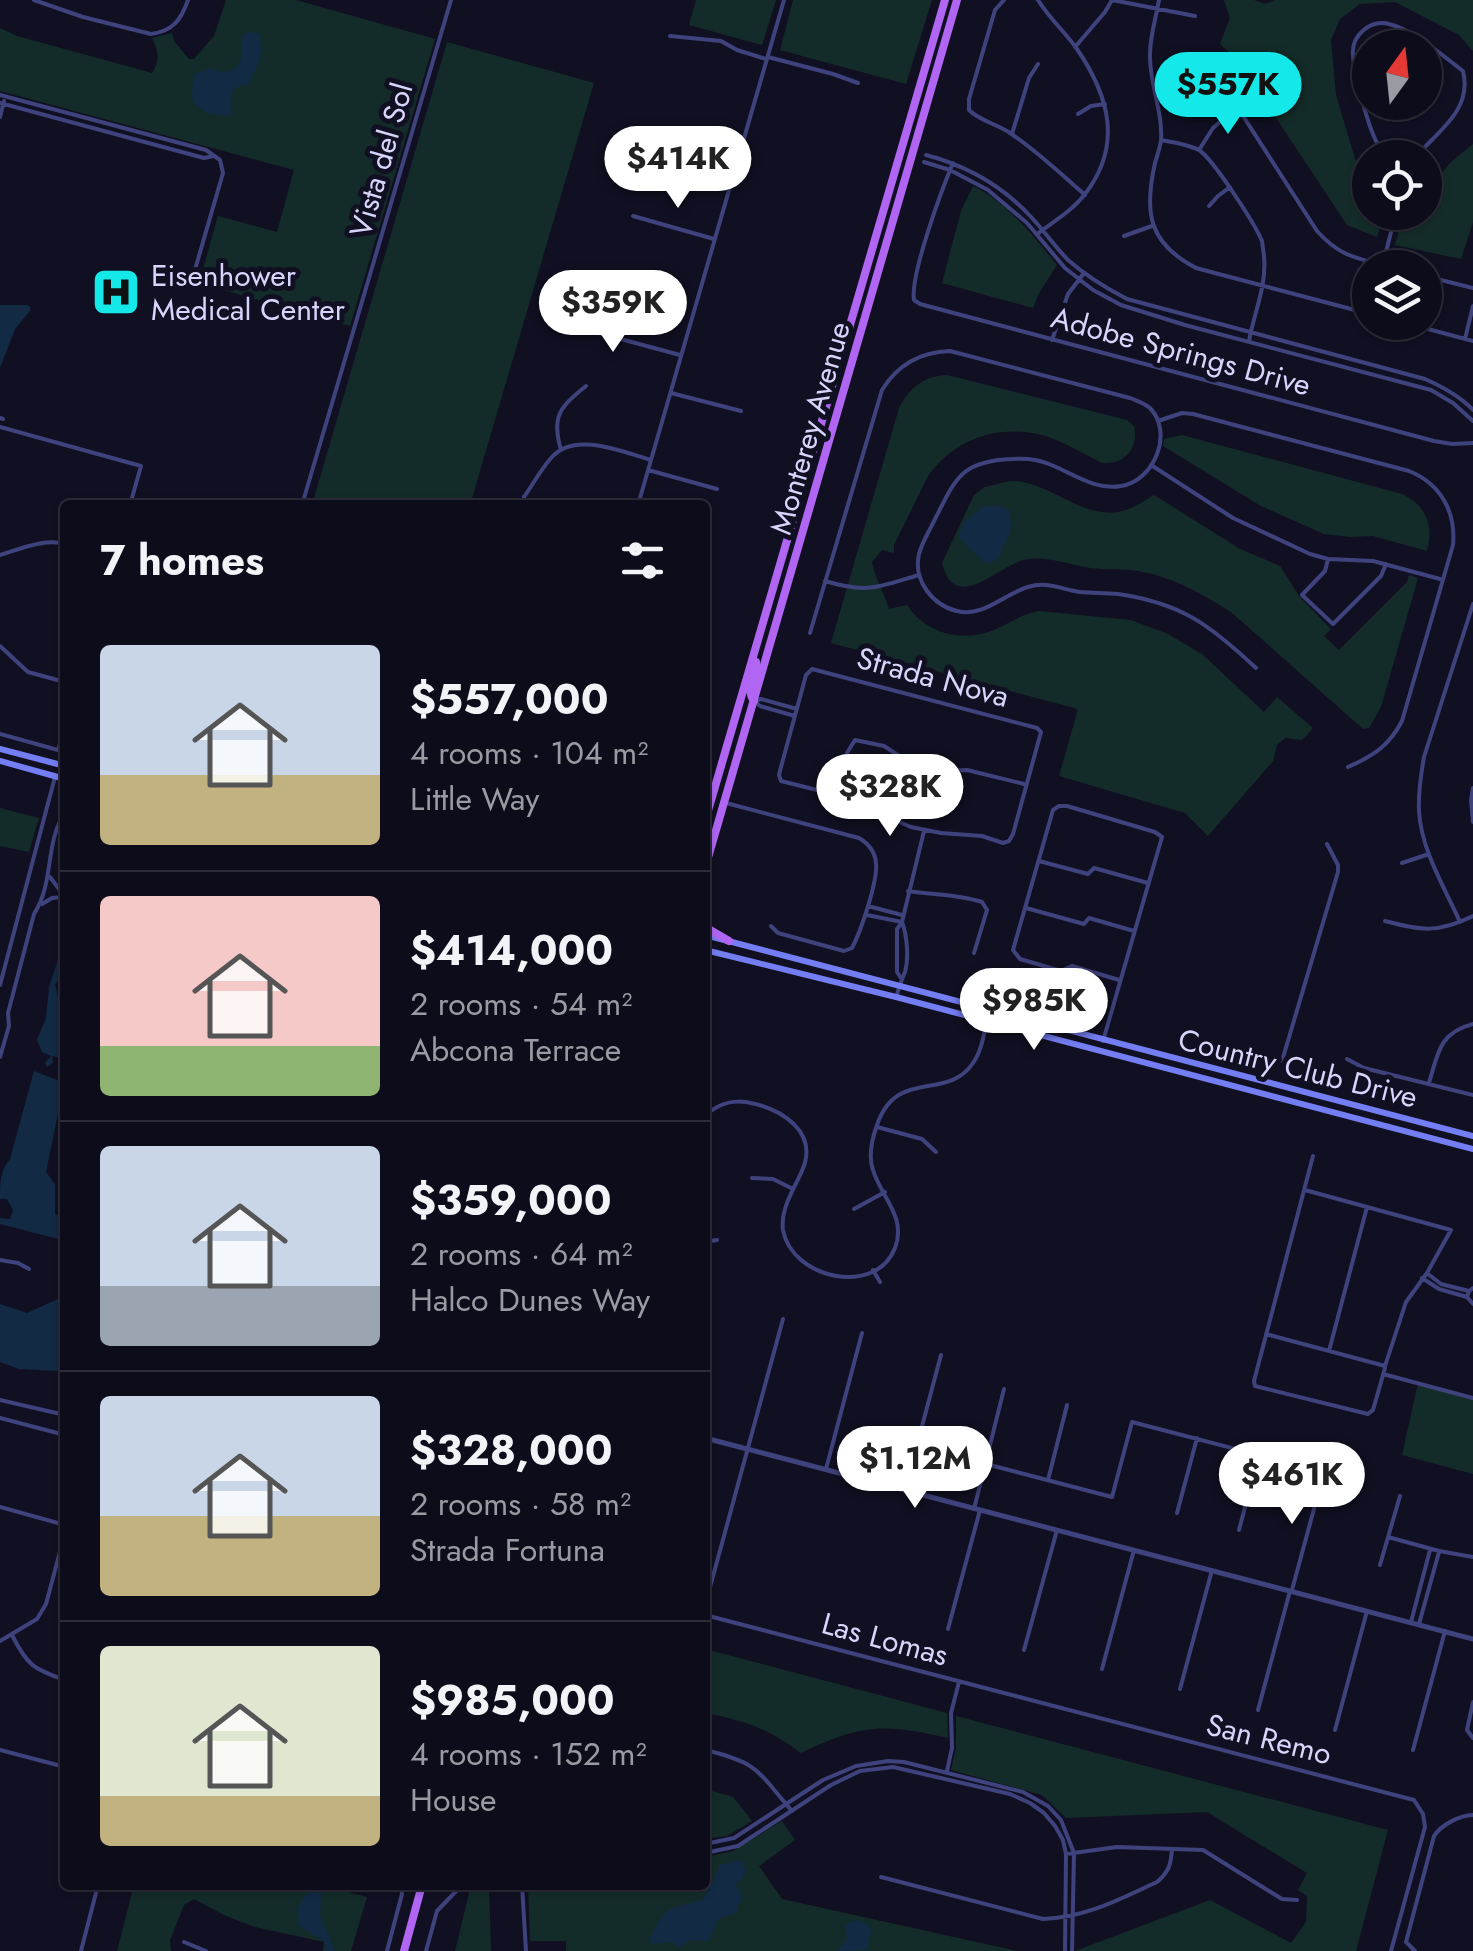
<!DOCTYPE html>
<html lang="en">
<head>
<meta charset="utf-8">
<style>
  :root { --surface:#0d0c1a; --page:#1b1a27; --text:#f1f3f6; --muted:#9a9ba2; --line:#2d2c39; --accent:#14e8e8 }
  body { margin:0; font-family:Jost,sans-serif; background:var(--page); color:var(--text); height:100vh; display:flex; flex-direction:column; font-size:38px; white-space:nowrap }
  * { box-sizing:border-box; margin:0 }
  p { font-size:32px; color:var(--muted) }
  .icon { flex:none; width:55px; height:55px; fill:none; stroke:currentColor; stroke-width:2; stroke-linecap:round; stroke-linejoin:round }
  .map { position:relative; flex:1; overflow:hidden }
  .panel { position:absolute; left:60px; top:500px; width:650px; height:1390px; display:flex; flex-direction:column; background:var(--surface); border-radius:10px; box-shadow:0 2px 8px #0004,0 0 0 2px var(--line) }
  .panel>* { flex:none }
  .needle { width:65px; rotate:15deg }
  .buttons { position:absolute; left:1352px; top:30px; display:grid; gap:20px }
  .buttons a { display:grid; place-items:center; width:90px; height:90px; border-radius:50%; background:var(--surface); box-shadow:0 2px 8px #0004,0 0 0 2px var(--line); font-size:50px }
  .price { position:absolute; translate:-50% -85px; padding:0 22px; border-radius:35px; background:#fff; color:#222; font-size:32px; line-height:65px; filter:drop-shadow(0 2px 5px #0008) }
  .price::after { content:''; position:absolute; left:50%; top:60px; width:30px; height:22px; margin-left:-15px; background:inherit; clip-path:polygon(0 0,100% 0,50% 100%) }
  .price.selected { background:var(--accent); color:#111 }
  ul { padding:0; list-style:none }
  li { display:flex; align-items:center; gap:30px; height:250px; padding:0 40px }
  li+li { border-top:2px solid var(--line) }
  li span { display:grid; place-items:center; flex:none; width:280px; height:200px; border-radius:10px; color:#555 }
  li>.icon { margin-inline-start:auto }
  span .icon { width:120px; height:120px; fill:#fffc; stroke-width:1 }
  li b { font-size:42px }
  h2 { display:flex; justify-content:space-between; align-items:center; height:120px; padding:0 40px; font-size:42px }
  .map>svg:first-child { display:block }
  .green { fill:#142c29 }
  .water { fill:#122a44 }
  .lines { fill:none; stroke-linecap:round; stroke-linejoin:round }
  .minor { stroke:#3f437d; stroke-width:4 }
  .tertiary { stroke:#3f437d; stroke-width:5 }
  .secondary { stroke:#747ef3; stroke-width:6 }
  .primary { stroke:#b066f2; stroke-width:8 }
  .labels { text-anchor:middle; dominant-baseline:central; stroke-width:10; stroke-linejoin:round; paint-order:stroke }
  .street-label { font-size:30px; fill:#d6d5fb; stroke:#111022 }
  .poi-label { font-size:30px; fill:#d6d5fb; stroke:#111022; text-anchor:start }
</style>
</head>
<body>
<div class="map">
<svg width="1473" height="1951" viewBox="0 0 1473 1951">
  <rect width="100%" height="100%" fill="#111022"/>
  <path class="green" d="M226 0H296L435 39 350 326 199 283 218 216 277 232 294 170 0 91V28L17 36 152 73C160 62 159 50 152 38L172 33 174 41 189 59H194L214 36Z
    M696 0H776L762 45 689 25Z
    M793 0H932L906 84 780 50Z
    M1224 0H1254L1265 4 1275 0H1473V51L1459 35 1395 2 1360 4 1340 19 1331 40 1336 95 1355 159 1370 178V212L1384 214 1377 237 1347 225 1239 62 1220 44 1230 18Z
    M447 42 594 83 470 505H312Z
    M1473 144V222L1461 259 1395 245 1404 213 1425 212V193L1450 163Z
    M973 186C1009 204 1032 235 1057 265L1039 293 1033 308 942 283 961 211Z
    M947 375 1127 420 1134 426C1139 447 1125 465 1102 463 1082 453 1060 439 1038 434 994 425 954 440 928 476L894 545V553L882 550 872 562C875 579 884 592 889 609L907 605C926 634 963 643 994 630 1010 623 1023 613 1039 611L1131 620 1168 634 1202 654 1264 712 1277 697 1313 728 1302 740 1285 738 1277 745 1273 761 1208 836 1185 813 1059 776 1078 709 831 643 899 408C909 388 924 376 947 375Z
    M1182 435 1402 494C1426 505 1434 526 1427 551L1373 536 1350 537 1324 534 1261 506 1163 446 1164 439Z
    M1010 481C1049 480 1079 518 1118 512 1131 510 1143 502 1154 495L1240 549 1280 566 1299 596 1331 629 1324 636 1339 650 1407 582 1409 575 1418 578 1381 707 1369 728 1363 729 1231 612C1201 593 1167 574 1131 570 1116 569 1100 570 1085 567 1065 563 1044 555 1024 560 997 566 955 615 942 563L974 495 985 487Z
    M0 808 39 818 29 852 0 846Z
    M1418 1383 1473 1398V1474L1402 1455Z
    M705 1649 947 1713 948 1738C885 1723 860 1724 801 1753 767 1728 746 1721 705 1713Z
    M956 1716 1388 1830 1356 1951H1075L1210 1900 1291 1943 1306 1922 1307 1896 1298 1890 1307 1873 1207 1812 1066 1818 1042 1795 951 1770 956 1748Z
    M705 1789 733 1797 752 1821 727 1836 705 1839Z
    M782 1821 795 1840 759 1866 782 1899 1017 1951H566V1941H530L528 1885H705V1857L733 1851Z
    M134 1885H321L367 1897 351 1951H323L324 1942 255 1927 226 1916 194 1899 184 1905 170 1940 171 1951H117Z
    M471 1885 489 1886 491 1951H455Z"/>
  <path class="water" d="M253 32 259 34C266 54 255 67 249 84L237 87 231 93V116C215 115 202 115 192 99L193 75 210 68 224 72 233 70 241 60 242 37 246 33Z
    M0 305H27L30 307V311L15 329 0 368Z
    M984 506H999L1009 510 1012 528 999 558 988 564C982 560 964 544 959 537L964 522Z
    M65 931V973L55 984 65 1025V1059L52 1056 53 1063 47 1067 45 1063 51 1056 42 1052 37 1040 46 1018 49 987 59 957 61 932Z
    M34 1071 60 1081 58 1090 62 1096H65V1109L58 1114 46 1172 55 1184V1214L65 1220V1245L58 1239 0 1224V1218L10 1219 13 1210 7 1199H0C0 1182 0 1171 10 1159Z
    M65 1293V1375L59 1371 19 1369 0 1362V1304L27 1313 58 1299Z
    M741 1860 746 1869 742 1879 735 1885 741 1892V1902L737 1905V1912L718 1920 709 1941 690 1940 679 1948 672 1942 652 1944 649 1938 662 1917 670 1909 702 1900 708 1891 720 1865Z
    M315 1889 321 1892 320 1916 335 1951H326V1943L298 1925V1907L309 1890Z
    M858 1920 868 1925 872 1930 867 1950 837 1951 847 1938 845 1924Z"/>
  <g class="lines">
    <path class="minor" d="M34 0 83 17 151 34C173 31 181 20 188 0
      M1004 0 995 10 969 99V110C980 121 997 124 1010 133 1037 151 1061 174 1085 195
      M1159 0C1156 18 1150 36 1150 54 1149 83 1163 111 1161 140 1160 148 1157 156 1155 163 1144 212 1148 243 1196 268L1370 314
      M670 36 721 41 737 50 766 59
      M1075 47 1105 12 1112 0 1195 16
      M768 57 833 74 858 83
      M1210 75 1227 91 1317 231C1342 259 1360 258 1394 268
      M0 95 206 150 220 160 223 173 194 273
      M0 103 204 158 213 156
      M1078 114 1091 106 1105 104
      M0 117 4 101
      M1012 134 1029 78 1038 64
      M639 135 736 160
      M1161 140C1173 142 1187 144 1199 150 1213 159 1255 224 1262 241 1262 242 1264 255 1264 256 1267 285 1254 313 1249 341
      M1199 150 1213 128 1237 107
      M926 155C968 166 1003 186 1032 218 1045 232 1055 247 1068 260 1086 276 1106 288 1127 299L1425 379C1443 387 1460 396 1473 410
      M1390 158C1384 153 1383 152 1379 146 1369 132 1354 73 1353 55 1351 36 1370 19 1389 24 1412 29 1443 56 1463 71 1473 111 1436 132 1415 158
      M924 162 950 170 988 190 1027 223 1065 268 1093 290 1121 305 1185 325 1431 390 1453 403 1473 421
      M953 163C942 189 910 275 914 300L920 304 1434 441 1452 444 1473 443
      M1209 206 1218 196 1230 187
      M633 216 714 239
      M1037 234C1053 222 1073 210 1085 194 1123 145 1109 96 1077 49 1065 32 1049 18 1038 0
      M1124 236 1152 226
      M1383 264 1396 212
      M1425 276 1473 288
      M554 321 680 355
      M1402 322 1473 341
      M1465 339 1473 306
      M1052 340 1068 294 1084 273
      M671 393 741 411
      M0 418 3 419
      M1158 421 1182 413 1193 414 1409 471C1441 484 1456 512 1453 545L1402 721C1389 746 1373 756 1348 767
      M0 427 141 466 130 505
      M561 450C551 416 560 407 586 386
      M1151 465 1233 518 1310 554 1328 559 1373 561 1440 579
      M648 470 717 489
      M524 497C533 484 541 469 552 457 575 431 623 452 651 460
      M302 505 451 0
      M638 505 784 0
      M0 555C20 549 45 538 65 544
      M1328 559 1325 571 1302 595 1333 624 1381 576 1386 564
      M825 581C868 594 878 587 919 575
      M810 633 882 390C898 364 920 352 950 351L1130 398C1137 401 1144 403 1150 408 1174 433 1154 481 1121 486 1096 491 1072 473 1049 464 1037 459 1026 458 1012 459 961 461 956 478 935 519 930 530 922 542 919 554 913 580 932 605 957 611 983 618 1004 594 1028 587 1047 581 1061 589 1080 592 1092 593 1105 593 1118 594 1182 603 1211 626 1256 668
      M0 646 28 672 65 682
      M812 669 1037 728 1041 732 1013 834 1009 841 1003 843 982 836 941 833 911 827 837 795 781 781 779 775 781 767 806 675Z
      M754 701 761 699 797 709
      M754 701 760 706 795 716
      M0 734 58 750 65 728
      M946 771 967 770 1024 784
      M1473 788 1471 800 1473 822
      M838 793 847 753 855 740 884 746 904 759
      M726 803 859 838C869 844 875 851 876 863 878 881 861 931 852 948L844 951 778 933 771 926
      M1039 861 1088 874 1094 868 1148 883
      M1402 863 1429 854
      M50 877 65 897
      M908 891C933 895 958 894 982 902L987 910 974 953
      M42 904 52 898 65 897
      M868 906 902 915
      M1026 908 1084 924 1089 918 1134 931
      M867 915 902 922
      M1385 921C1422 931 1438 933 1473 916
      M1460 922C1445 888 1421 850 1419 811 1418 793 1421 774 1424 757L1473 604
      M901 978 897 972V929L902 922 924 831
      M0 985 55 777
      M897 995C899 986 902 979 905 972 909 958 907 935 902 922
      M1043 1023 1061 971
      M1050 1026 1059 991 1057 988
      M1103 1041 1162 837 1155 832 1067 806H1059L1053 810 1013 950 1020 959 1061 971 1072 966 1119 980
      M0 1057 9 1026 8 1013 34 914C55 881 44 845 65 812
      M1347 1059 1364 1068 1473 1095
      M1282 1061 1338 872V865L1327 844
      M1429 1083C1438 1053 1439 1033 1473 1024
      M705 1116C716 1105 731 1100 746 1102 781 1108 821 1132 801 1173 793 1191 780 1210 783 1230 792 1279 876 1297 895 1248 907 1217 881 1197 873 1170 868 1156 872 1139 877 1125 897 1067 947 1102 973 1063 983 1049 985 1028 988 1012
      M877 1127 922 1139 936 1152
      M1313 1156 1254 1381 1255 1386 1368 1414 1373 1410 1385 1368
      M752 1178 773 1179 793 1189
      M854 1209 885 1192
      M705 1242 717 1240
      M0 1260 18 1263 29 1269
      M873 1270 880 1282
      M1428 1274 1441 1284 1469 1291
      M1422 1278 1439 1289 1467 1297
      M1473 1288 1469 1291 1467 1297 1473 1304
      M705 1304 707 1296
      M1266 1334 1385 1366 1406 1302 1427 1273 1451 1230 1305 1190
      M1329 1351 1367 1207
      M1383 1374 1473 1398
      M0 1400 65 1415
      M0 1418 65 1435
      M986 1464 1112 1497 1132 1422 1324 1472 1292 1590
      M826 1469 862 1333
      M1048 1480 1067 1405
      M905 1490 941 1355
      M0 1507 65 1525
      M974 1509 1004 1389
      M1177 1513 1197 1438
      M1239 1530 1259 1454
      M1388 1537 1439 1551 1473 1557
      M1380 1565 1400 1496
      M709 1591 783 1319
      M705 1615 1414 1800 1423 1814 1425 1827 1391 1951
      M1411 1622 1430 1550
      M1419 1624 1439 1552
      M948 1629 980 1510
      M12 1635C27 1665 33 1669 65 1680
      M0 1641 37 1619 46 1604 65 1533
      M1024 1650 1057 1530
      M1102 1669 1134 1550
      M1180 1689 1212 1570
      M1473 1702 1467 1730 1473 1738
      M1258 1710 1290 1591
      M1335 1730 1367 1611
      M0 1750 65 1767
      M705 1750C760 1763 757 1771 792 1811
      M1413 1750 1445 1631
      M947 1771 952 1748 951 1713 959 1682
      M705 1844 734 1838 823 1780 856 1766 888 1761 904 1762 1023 1792 1048 1806 1061 1820 1074 1853 1072 1951
      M705 1853 738 1846 831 1785 860 1771 893 1767 1010 1794 1030 1803 1044 1813 1055 1826 1063 1840 1066 1854 1065 1951
      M1066 1854 1117 1847 1203 1850 1282 1899 1297 1900
      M881 1877 1043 1919C1085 1918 1120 1899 1157 1882 1169 1872 1171 1864 1172 1849
      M522 1885 526 1951
      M184 1942 206 1951
      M81 1951 98 1885
      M387 1951 402 1894 401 1885
      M426 1951 437 1911 462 1885
      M1415 1951 1406 1942 1434 1836C1441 1825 1460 1815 1473 1815"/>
    <path class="tertiary" d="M705 1438 1473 1639"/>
    <path class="secondary" d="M0 749 65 766
      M0 761 65 779
      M705 935 1473 1136
      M705 950 896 997 1473 1149"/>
    <path class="primary" d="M754 701C745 689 757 675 756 662
      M705 821 945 0
      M705 868 957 0
      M705 927 729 941
      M404 1951 422 1885"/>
  </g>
  <defs>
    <g id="hospital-square" transform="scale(2.5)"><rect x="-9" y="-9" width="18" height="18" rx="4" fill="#14e8e8" stroke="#111022"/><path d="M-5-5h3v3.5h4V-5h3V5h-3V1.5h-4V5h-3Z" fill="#111"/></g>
  </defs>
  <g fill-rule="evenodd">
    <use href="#hospital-square" x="116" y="292"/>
  </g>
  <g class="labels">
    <g class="street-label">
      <text transform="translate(381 160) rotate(-74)">Vista del Sol</text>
      <text transform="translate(1181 351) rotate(15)">Adobe Springs Drive</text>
      <text transform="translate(810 428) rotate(-74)">Monterey Avenue</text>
      <text transform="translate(933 677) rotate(15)">Strada Nova</text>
      <text transform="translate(1298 1068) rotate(14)">Country Club Drive</text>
      <text transform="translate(885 1639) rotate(15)">Las Lomas</text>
      <text transform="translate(1269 1739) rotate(14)">San Remo</text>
    </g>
    <g class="poi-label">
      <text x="151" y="275">Eisenhower<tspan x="151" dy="34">Medical Center</tspan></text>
    </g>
  </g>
</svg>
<div class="buttons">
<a><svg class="needle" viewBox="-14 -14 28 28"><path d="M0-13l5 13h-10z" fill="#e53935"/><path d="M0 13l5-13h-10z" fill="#9a9ba2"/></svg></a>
<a><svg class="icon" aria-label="locate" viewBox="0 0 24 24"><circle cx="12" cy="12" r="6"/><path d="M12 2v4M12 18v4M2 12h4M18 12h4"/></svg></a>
<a><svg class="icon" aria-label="layers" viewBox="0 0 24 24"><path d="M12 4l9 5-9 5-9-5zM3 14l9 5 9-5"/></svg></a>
</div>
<b class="price selected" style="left:1228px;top:137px">$557K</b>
<b class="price" style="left:678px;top:211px">$414K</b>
<b class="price" style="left:613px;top:355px">$359K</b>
<b class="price" style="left:890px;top:839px">$328K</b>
<b class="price" style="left:1034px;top:1053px">$985K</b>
<b class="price" style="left:915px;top:1511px">$1.12M</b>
<b class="price" style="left:1292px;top:1527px">$461K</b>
<section class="panel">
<h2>7 homes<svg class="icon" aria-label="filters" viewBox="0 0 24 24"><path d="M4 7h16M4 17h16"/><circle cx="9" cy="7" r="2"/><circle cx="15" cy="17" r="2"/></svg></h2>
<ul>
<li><span style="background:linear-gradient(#c9d6e8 65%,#c2b280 0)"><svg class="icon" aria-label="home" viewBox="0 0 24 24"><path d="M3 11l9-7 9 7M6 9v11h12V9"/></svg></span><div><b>$557,000</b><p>4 rooms · 104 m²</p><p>Little Way</p></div></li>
<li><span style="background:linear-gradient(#f6c9c9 75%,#8fb573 0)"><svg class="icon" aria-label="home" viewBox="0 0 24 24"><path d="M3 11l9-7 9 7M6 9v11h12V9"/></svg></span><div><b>$414,000</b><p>2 rooms · 54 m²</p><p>Abcona Terrace</p></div></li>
<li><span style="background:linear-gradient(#c9d6e8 70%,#9aa5b1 0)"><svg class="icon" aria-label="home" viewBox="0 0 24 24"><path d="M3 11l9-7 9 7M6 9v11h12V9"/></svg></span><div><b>$359,000</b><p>2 rooms · 64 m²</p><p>Halco Dunes Way</p></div></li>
<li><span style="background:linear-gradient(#c9d6e8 60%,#c2b280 0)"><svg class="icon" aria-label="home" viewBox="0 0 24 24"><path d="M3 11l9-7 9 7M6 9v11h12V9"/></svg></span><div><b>$328,000</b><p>2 rooms · 58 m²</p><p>Strada Fortuna</p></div></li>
<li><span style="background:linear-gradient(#dfe7d0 75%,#c2b280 0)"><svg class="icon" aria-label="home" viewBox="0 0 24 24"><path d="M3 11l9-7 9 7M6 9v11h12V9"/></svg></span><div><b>$985,000</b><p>4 rooms · 152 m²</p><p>House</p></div></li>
</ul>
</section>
</div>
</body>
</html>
